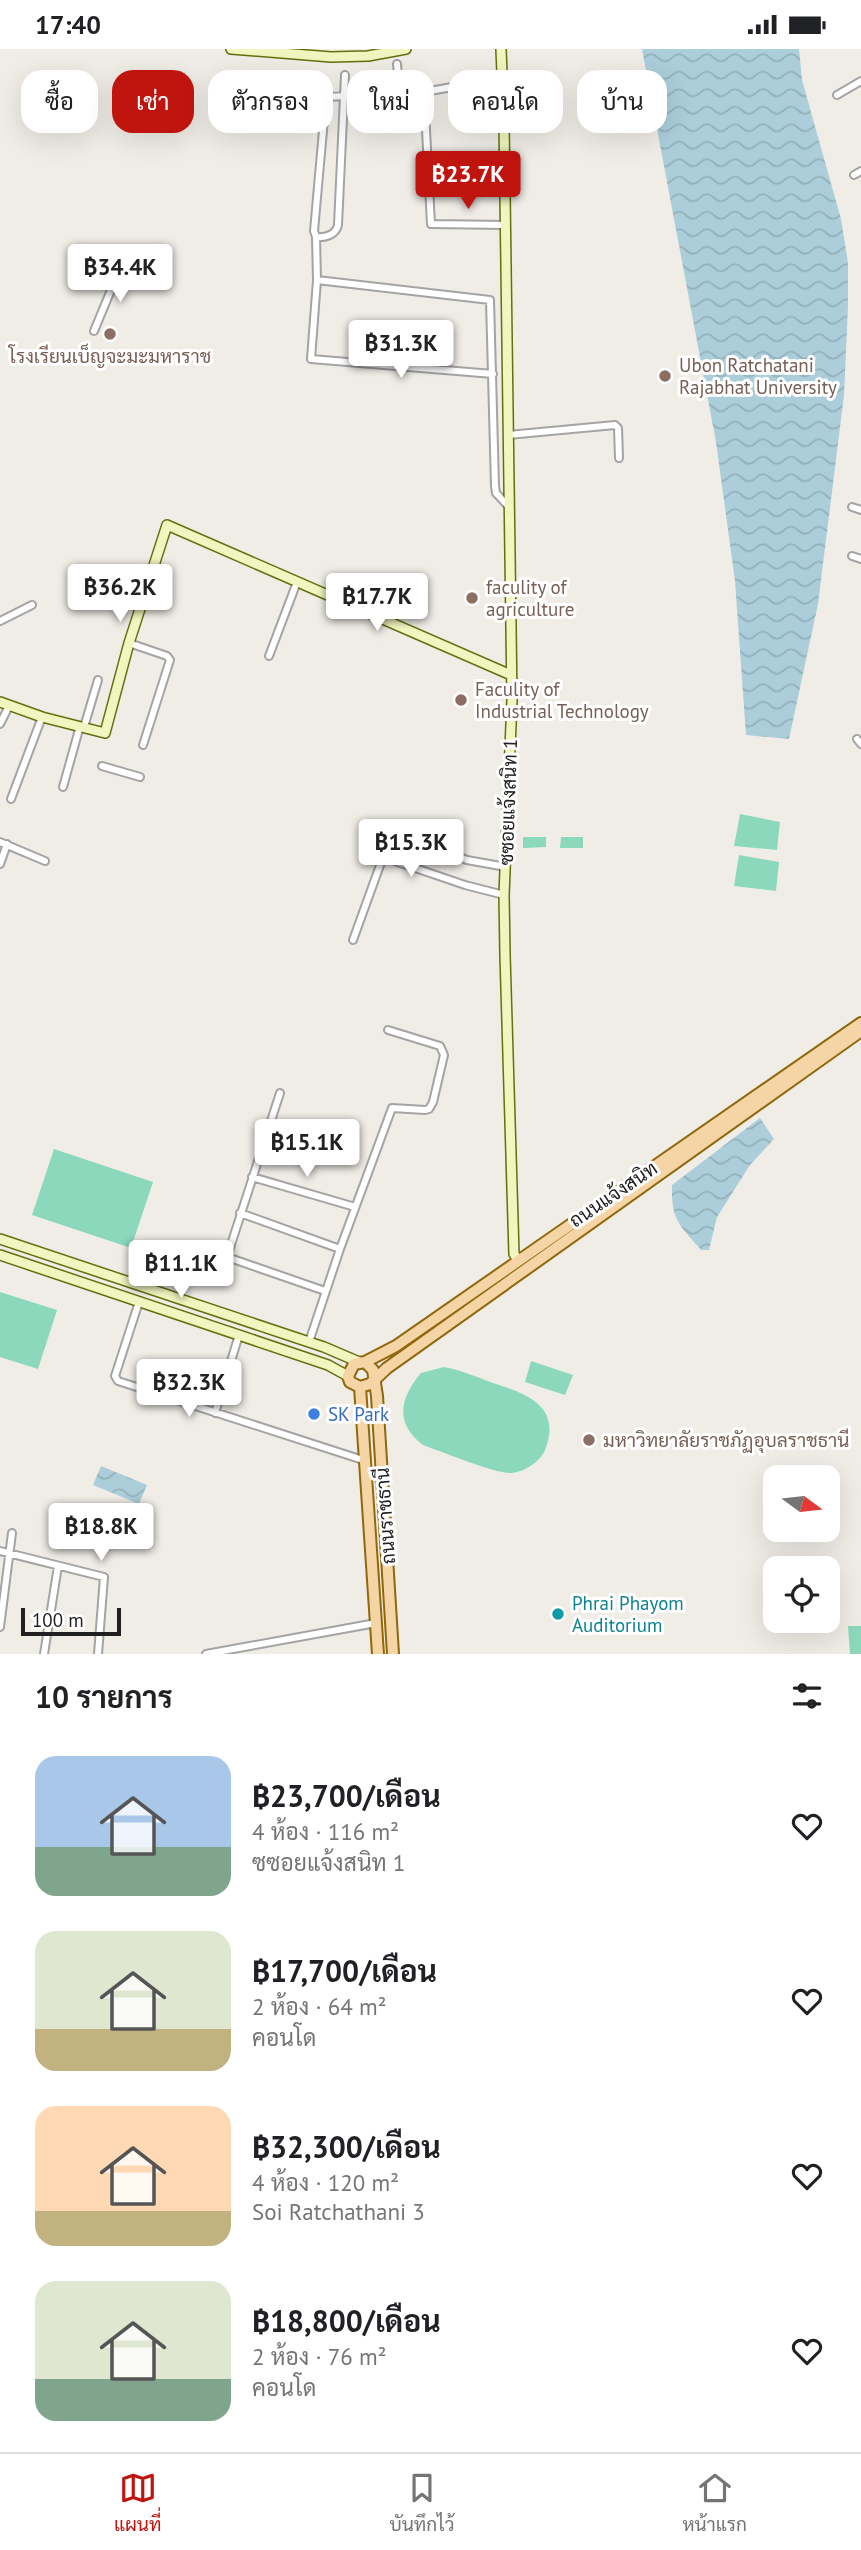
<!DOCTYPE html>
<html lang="th">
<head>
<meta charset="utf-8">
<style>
  :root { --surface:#fff; --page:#f2f2f2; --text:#202124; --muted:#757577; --line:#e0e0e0; --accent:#c0140f }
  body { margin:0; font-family:"PT Sans",Sarabun,sans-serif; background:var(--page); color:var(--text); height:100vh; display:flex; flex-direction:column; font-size:26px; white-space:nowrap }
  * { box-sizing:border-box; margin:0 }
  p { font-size:23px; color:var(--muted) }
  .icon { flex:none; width:38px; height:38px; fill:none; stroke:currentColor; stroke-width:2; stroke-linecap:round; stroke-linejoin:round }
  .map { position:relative; height:1605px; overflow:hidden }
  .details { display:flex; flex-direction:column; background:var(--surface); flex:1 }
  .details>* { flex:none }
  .banner { position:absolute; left:21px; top:21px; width:819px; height:63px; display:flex; gap:14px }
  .needle { width:46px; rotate:105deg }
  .fabs { position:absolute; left:763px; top:1416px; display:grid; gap:14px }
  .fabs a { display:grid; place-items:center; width:77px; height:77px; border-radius:14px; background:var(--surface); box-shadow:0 7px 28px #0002; font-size:35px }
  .scale { position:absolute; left:21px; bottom:18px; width:100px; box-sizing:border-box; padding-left:7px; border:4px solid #202020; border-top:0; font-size:19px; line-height:24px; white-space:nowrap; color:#202020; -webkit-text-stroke:5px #fff; paint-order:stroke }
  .price { position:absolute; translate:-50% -60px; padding:0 16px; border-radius:7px; background:#fff; color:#222; font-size:23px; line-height:46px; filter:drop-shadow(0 2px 4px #0008) }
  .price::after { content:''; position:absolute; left:50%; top:42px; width:21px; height:16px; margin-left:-10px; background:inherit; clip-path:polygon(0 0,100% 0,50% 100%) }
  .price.on { background:var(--accent); color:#fff }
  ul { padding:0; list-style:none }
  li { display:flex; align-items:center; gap:21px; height:175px; padding:0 35px }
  li span { display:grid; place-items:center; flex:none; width:196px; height:140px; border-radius:21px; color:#555 }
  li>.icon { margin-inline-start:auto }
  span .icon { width:84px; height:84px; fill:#fffc; stroke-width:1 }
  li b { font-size:30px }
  h2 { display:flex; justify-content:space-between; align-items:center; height:84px; padding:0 35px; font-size:30px }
  .chip { padding:0 24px; border-radius:21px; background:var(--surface); box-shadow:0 7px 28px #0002; font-size:24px; line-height:63px }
  .chip.on { background:var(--accent); color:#fff }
  .status { display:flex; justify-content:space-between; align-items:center; height:49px; padding:0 35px; background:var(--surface); direction:ltr }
  .status svg { height:19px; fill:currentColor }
  .dock { display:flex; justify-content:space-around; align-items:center; height:98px; border-top:2px solid var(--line); background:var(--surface); font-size:19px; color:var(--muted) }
  .dock a { display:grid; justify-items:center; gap:4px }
  .dock .on { color:var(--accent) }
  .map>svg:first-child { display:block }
  .pitch { fill:#8bd8bd }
  .water { fill:url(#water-waves) }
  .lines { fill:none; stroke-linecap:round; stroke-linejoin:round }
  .street-casing { stroke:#a4a4a4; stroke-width:10 }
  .secondary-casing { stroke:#62700d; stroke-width:12 }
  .primary-casing { stroke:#90680b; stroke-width:14 }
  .street { stroke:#fff; stroke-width:6 }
  .secondary { stroke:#f1f5bf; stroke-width:9 }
  .primary { stroke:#f5d5a6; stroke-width:10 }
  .education-dot { fill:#8d6e63; stroke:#fff; stroke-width:2.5 }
  .shop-dot { fill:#3f7fe0; stroke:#fff; stroke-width:2.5 }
  .culture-dot { fill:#0f9aa8; stroke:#fff; stroke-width:2.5 }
  .labels { text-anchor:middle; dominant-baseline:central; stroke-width:6; stroke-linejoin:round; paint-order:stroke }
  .education-label { font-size:19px; fill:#785e54; stroke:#fff; text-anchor:start }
  .street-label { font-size:19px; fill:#202020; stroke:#fff }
  .shop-label { font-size:19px; fill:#366cbe; stroke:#fff; text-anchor:start }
  .culture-label { font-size:19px; fill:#0d838f; stroke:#fff; text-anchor:start }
</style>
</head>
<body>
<div class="status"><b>17:40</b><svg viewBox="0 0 49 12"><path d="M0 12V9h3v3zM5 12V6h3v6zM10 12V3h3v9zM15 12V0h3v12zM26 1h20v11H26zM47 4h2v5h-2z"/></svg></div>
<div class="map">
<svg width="861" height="1605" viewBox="0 0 861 1605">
  <defs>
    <pattern id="water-waves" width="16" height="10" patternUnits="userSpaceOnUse" patternTransform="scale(1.75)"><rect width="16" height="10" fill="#abceda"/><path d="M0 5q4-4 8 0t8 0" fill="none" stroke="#93b1bb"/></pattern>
  </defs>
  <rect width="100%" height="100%" fill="#f0ede7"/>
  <path class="pitch" d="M740 765 780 773 777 801 734 797Z
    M523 788H546V798L523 799Z
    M561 788H583V799H560Z
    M739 806 779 813 776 842 734 837Z
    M54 1100 153 1133 131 1199 32 1166Z
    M0 1243 57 1261 38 1320 0 1308Z
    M531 1312 573 1326 565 1346 525 1333Z
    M444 1318C460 1321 475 1327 490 1333 523 1344 563 1355 545 1401 540 1413 524 1423 511 1424 496 1425 440 1402 423 1396 394 1374 400 1349 421 1324Z
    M848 1577H861V1605H850Z"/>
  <path class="water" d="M642 0H799L802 31 841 170 848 214V257L844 346 818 555 789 690 746 686 735 532 716 393Z
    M760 1069 774 1090 750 1116 717 1168 709 1201H701C679 1175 671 1172 672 1136Z
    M101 1417 147 1436 139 1455 93 1436Z"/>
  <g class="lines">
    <g class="street-casing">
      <path id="street" d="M397 15 399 38 403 44 424 43 503 29
        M345 26 338 176C336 186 325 189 316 188L317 231 311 310 493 325
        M424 43 431 175 505 176
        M837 46 861 32
        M854 126 861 122
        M475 136 504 137
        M429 138 453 137
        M316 188 314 182 326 48 345 47
        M317 231 490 251 495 437 496 444 510 459
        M94 282 121 217
        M508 386 615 376 618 379 619 409
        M852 458 861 461
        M852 507 861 510
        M0 572 32 556
        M129 594 167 607 170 611 143 696
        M269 607 297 533
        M0 675 9 657
        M84 678 98 631
        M857 690 861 695
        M102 717 140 728
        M63 738 80 677
        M11 750 42 668
        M0 793 45 812
        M432 797 467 811 506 818
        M0 815 7 795
        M353 891 383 808 465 836 504 846
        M280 1044 227 1208 325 1242
        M252 1128 355 1158
        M240 1164 340 1200
        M139 1253 115 1327 118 1332 366 1412
        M309 1293 340 1200 392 1059 425 1061 429 1060 433 1053 444 1006 440 997 388 981
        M215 1364 239 1286
        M0 1502 104 1528 98 1605
        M0 1578 12 1484
        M44 1605 58 1517
        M206 1605 376 1574"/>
    </g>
    <g class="secondary-casing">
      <path id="secondary" d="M231 0 331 8 368 7 406 0
        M501 0 504 73 512 651 504 846 505 906 514 1205 518 1211
        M0 653 42 668 105 684 129 594 167 476 511 626
        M0 1190 324 1298 359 1313
        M0 1206 328 1316 348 1327"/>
    </g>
    <g class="primary-casing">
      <path id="primary" d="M861 974 396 1297 365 1313 354 1315 348 1327 350 1333 360 1338 370 1335 387 1319 861 982
        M365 1313 373 1321 377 1347 393 1605
        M360 1338 378 1605"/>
    </g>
    <use href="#street" class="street"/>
    <use href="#secondary" class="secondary"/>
    <use href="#primary" class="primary"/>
  </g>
  <g class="education-dot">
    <circle cx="110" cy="285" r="7"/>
    <circle cx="665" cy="327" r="7"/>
    <circle cx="472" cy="549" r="7"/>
    <circle cx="461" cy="651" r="7"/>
    <circle cx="589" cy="1391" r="7"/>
  </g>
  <circle class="shop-dot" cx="314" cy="1365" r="7"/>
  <circle class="culture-dot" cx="558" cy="1565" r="7"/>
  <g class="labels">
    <g class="education-label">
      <text x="110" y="307" text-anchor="middle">โรงเรียนเบ็ญจะมะมหาราช</text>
      <text x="679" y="316">Ubon Ratchatani<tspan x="679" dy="22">Rajabhat University</tspan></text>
      <text x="486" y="538">faculity of<tspan x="486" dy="22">agriculture</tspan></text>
      <text x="475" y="640">Faculity of<tspan x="475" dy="22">Industrial Technology</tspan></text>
      <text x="603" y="1391">มหาวิทยาลัยราชภัฏอุบลราชธานี</text>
    </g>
    <g class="street-label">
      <text transform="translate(508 753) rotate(-88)">ซซอยแจ้งสนิท 1</text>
      <text transform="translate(613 1145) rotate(-34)">ถนนแจ้งสนิท</text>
      <text transform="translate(385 1467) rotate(-94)">ถนนราชธานี</text>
    </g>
    <g class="shop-label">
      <text x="328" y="1365">SK Park</text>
    </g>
    <g class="culture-label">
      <text x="572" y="1554">Phrai Phayom<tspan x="572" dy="22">Auditorium</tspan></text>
    </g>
  </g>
</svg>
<div class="fabs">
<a><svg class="needle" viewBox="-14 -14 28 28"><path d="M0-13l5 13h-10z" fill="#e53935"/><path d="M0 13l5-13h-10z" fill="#757577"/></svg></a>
<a><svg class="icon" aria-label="locate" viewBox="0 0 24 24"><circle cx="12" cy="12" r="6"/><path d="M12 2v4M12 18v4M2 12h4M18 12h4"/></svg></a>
</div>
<div class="scale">100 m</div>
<b class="price on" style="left:468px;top:162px">฿23.7K</b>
<b class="price" style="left:120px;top:255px">฿34.4K</b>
<b class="price" style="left:401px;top:331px">฿31.3K</b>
<b class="price" style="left:120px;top:575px">฿36.2K</b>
<b class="price" style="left:377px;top:584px">฿17.7K</b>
<b class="price" style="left:411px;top:830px">฿15.3K</b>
<b class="price" style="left:307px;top:1130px">฿15.1K</b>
<b class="price" style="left:181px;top:1251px">฿11.1K</b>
<b class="price" style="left:189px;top:1370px">฿32.3K</b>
<b class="price" style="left:101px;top:1514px">฿18.8K</b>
<div class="banner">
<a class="chip">ซื้อ</a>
<a class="chip on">เช่า</a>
<a class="chip">ตัวกรอง</a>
<a class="chip">ใหม่</a>
<a class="chip">คอนโด</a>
<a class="chip">บ้าน</a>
</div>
</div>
<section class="details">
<h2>10 รายการ<svg class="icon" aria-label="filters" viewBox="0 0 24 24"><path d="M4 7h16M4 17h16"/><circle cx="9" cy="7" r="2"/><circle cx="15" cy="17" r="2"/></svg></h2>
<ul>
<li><span style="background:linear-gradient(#a9c7e8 65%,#7fa58c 0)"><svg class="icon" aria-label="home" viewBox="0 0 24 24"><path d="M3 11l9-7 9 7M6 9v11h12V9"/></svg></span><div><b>฿23,700/เดือน</b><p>4 ห้อง · 116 m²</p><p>ซซอยแจ้งสนิท 1</p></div><svg class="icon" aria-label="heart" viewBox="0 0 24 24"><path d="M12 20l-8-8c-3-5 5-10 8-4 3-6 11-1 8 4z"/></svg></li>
<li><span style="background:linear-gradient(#dfe7d0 70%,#c2b280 0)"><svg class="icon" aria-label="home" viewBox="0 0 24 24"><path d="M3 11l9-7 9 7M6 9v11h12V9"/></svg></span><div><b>฿17,700/เดือน</b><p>2 ห้อง · 64 m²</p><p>คอนโด</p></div><svg class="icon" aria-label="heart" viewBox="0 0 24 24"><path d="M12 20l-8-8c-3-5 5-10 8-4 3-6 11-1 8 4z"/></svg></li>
<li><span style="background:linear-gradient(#ffd9b3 75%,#c2b280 0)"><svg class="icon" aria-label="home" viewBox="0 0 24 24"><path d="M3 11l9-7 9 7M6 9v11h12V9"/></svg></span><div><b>฿32,300/เดือน</b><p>4 ห้อง · 120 m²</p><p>Soi Ratchathani 3</p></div><svg class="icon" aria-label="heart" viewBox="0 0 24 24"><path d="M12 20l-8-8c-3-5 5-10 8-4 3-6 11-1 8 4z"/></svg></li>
<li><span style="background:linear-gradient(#dfe7d0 70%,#7fa58c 0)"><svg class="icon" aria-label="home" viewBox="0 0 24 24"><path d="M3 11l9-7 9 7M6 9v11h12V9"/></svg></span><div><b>฿18,800/เดือน</b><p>2 ห้อง · 76 m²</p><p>คอนโด</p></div><svg class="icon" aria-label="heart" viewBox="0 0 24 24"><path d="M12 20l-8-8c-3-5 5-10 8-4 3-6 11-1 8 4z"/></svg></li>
</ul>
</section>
<nav class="dock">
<a class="on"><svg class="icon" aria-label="map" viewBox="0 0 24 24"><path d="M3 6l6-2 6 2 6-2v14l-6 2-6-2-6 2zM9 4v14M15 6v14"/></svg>แผนที่</a>
<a><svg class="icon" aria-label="saved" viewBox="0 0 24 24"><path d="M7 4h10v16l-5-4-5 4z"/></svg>บันทึกไว้</a>
<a><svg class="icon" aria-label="home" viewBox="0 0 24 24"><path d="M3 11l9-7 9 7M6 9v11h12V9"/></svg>หน้าแรก</a>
</nav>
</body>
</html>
